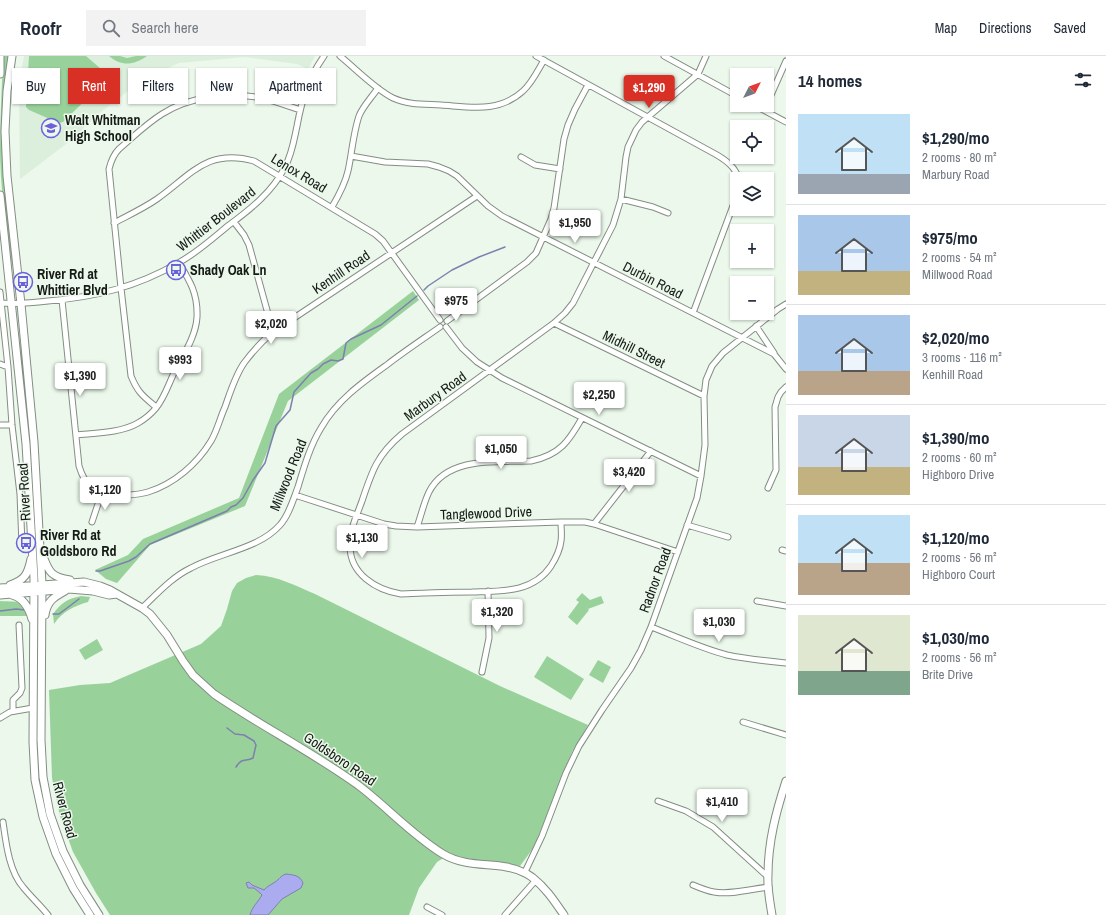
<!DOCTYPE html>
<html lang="en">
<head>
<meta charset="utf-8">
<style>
  :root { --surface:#fff; --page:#f2f2f3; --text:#1f2937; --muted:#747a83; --line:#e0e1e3; --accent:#d93025 }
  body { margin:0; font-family:"Archivo Narrow",sans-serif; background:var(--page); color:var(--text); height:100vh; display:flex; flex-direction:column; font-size:15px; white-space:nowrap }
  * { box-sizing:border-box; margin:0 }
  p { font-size:13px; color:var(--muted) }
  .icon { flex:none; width:22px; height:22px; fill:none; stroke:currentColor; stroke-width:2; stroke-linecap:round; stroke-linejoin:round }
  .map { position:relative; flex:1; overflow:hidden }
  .side { display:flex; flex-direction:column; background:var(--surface); width:320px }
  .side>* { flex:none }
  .banner { position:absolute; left:12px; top:12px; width:380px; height:36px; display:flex; gap:8px }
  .needle { width:26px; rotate:48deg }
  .controls { position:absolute; left:730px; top:12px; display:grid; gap:8px }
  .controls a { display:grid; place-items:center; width:44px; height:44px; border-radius:0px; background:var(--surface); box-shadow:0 1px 3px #0004; font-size:20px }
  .price { position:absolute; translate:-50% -34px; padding:0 9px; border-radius:4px; background:#fff; color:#222; font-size:13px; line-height:26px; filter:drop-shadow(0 1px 2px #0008) }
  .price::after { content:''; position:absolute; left:50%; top:24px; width:12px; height:9px; margin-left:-6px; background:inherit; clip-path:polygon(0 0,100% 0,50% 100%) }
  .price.on { background:var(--accent); color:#fff }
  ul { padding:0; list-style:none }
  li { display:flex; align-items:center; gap:12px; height:100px; padding:0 12px }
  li+li { border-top:1px solid var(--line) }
  li span { display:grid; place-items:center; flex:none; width:112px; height:80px; border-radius:0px; color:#555 }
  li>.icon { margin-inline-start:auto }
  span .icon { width:48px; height:48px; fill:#fffc; stroke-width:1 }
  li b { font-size:17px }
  h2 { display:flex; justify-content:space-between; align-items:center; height:48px; padding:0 12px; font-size:17px }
  .pill { padding:0 14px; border-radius:0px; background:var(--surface); box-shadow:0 1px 3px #0004; font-size:14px; line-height:36px }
  .pill.on { background:var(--accent); color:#fff }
  header { display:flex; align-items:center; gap:24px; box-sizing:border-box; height:56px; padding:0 20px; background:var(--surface); border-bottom:1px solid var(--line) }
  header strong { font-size:19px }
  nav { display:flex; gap:22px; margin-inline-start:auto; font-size:14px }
  .search { width:280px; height:36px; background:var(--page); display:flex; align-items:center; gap:10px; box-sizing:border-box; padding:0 14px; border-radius:0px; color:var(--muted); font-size:15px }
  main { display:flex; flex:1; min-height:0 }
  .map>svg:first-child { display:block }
  .built { fill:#dcefdc }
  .green { fill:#99d19b }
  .water { fill:#abacf0; stroke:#7e80af }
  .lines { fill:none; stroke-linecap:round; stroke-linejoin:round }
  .stream { stroke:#7e80af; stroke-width:1.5 }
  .minor-casing { stroke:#838e83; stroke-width:7 }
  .major-casing { stroke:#838e83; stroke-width:9 }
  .minor { stroke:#fff; stroke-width:5 }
  .major { stroke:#fff; stroke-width:7 }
  .labels { text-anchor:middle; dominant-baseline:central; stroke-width:3; stroke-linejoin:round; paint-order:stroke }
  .poi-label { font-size:14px; font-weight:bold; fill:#161b16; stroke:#ebf8eb; text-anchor:start }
  .street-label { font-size:14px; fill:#161b16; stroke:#ebf8eb }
</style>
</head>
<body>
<header>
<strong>Roofr</strong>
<div class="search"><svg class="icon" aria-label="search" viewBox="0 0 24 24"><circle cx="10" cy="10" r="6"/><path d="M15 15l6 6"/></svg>Search here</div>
<nav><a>Map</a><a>Directions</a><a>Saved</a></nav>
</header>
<main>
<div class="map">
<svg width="786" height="859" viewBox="0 0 786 859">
  <rect width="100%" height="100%" fill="#ebf8eb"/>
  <path class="built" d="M24 0H315L308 13 297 8 245 1 179 7 142 24 96 60 70 85 20 123 19 31Z"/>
  <path class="green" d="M3 0H9L4 38 13 209H12C6 170 0 131 0 92 0 62 2 31 3 0Z
    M29 0H86L108 19V22L63 66 59 67 29 54 26 51Z
    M109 0H120L127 2 136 0H147C134 9 122 11 109 0Z
    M413 235 419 244 288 345 245 450 150 489 117 527 106 523 95 514 128 499 143 483 239 442 279 338Z
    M256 519C278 520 296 530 315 538L500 630 588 669 572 696 534 791 520 810 509 808 469 804 450 798 437 806 419 832 409 859H110L96 837 73 796 60 760 52 722 49 634 80 629 110 627 201 588 221 570 227 553 232 535 237 527 246 522Z
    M582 537 590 544 601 540 604 547 588 553 589 554 577 569 568 561 579 546 576 544Z
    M81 540 90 541 88 546C74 550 62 556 54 568L53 558C61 547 67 543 81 540Z
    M0 545C16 546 22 543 28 560H0Z
    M97 583 103 594 85 604 79 594Z
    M547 600 584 623 571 644 534 621Z
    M598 604 611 611 603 627 589 619Z"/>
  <path class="water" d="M286 818C293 819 300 819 303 827L301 832 282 843 268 859H250C252 851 258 846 262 839L260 837 254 832H248L246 827 249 826 252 829 264 834C267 830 271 829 275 826 280 823 280 820 286 818Z"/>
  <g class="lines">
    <path class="stream" d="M424 234 428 230 452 214 479 201 505 191
      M96 515H100L129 505 136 501 150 488 227 455 231 451 236 449 243 442 253 424 265 407 276 370 290 354 294 336 311 317 318 313 323 308 331 304 338 305 343 303 346 287 351 283 381 269 417 240
      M0 555 16 553 25 554
      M53 558H59L79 543
      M227 672 235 678 244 679 254 685 256 689 253 702C246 706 242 701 236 711"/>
    <g class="minor-casing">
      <path id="minor" d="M340 0C356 13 375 33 393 42 408 49 425 48 441 49 471 51 499 57 523 35 532 27 538 14 544 4
        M536 0 717 99C727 105 735 111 739 123
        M664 0 737 40
        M767 48 786 5
        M754 49 786 66
        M351 100 385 106 428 108 439 111 449 115 457 120 488 150 502 160 774 298 786 313
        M521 101 535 109 560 113
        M621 143 653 151 668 157
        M332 151C339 139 345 128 348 115 352 97 353 78 359 60 363 50 372 41 378 32
        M234 166 244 179 249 189 273 276
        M114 167C129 159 144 152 157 143 191 119 207 92 254 105L375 178 383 185 440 264
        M0 236 8 311 12 369 20 438 22 489
        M62 244 79 410C85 430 97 442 118 440 128 439 138 439 148 436 174 428 197 408 211 385 217 375 220 362 225 351 230 337 235 320 244 307 253 295 262 285 273 276L477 140
        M0 247C16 248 32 247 48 245 95 241 137 231 178 207 197 197 213 182 229 169 251 153 273 135 285 111 292 98 294 84 297 70 302 43 308 23 324 0
        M693 257 737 139
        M447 265 527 206 536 197 551 163 554 152 564 83 568 69 575 53 588 29
        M554 267 704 340
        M756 270 774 297
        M446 271 462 292 477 306 502 322 701 420
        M0 308 8 311
        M156 351C143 340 138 337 131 320L121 232 109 113C111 105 113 99 119 93 133 81 146 68 162 58 190 40 230 36 262 42 275 45 288 50 300 54
        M0 369H12
        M76 379C95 377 121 377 138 367 145 363 151 358 156 352 164 342 168 330 173 319 182 301 196 281 197 261 198 238 190 225 179 207
        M768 432 776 414 775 351 778 341 781 336 786 331
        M295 439 384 468 396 470 417 471 561 466H585L594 468 678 496
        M92 466 101 439
        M561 466C561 472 562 479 561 485 560 494 556 502 551 510 533 537 501 535 472 536 449 536 425 537 401 538 376 534 350 518 350 490 349 475 357 459 362 445 372 415 377 399 402 378L554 267 565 257 573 247 613 169 621 143 626 101 628 91 636 74 642 66 698 18 706 0
        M594 468 651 395
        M687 469 728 481
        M417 471C421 460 424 446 429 436 447 400 498 406 531 405 560 399 569 385 582 362
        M782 494 786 495
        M757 545 786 550
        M142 552C157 538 172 521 191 512 218 497 259 493 280 469 289 459 293 444 298 431 304 411 310 390 321 372 337 344 363 326 388 308 405 295 423 283 440 271
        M651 571C675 580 703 593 727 599 746 603 766 605 786 607
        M482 616 489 582 488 535
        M13 655V644L20 637 22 632 19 569
        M0 662 10 656 33 652
        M743 666 786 679
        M658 745 686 755 713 771 767 820
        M3 766C6 787 9 815 23 831 31 841 40 849 48 859
        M525 816 542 780 566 717 579 690 602 654 631 612 641 594 651 571 697 442 701 420 705 389 704 340 706 324 712 310 723 297 778 253 786 248
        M693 829C700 832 707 835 714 836 732 839 751 833 769 831
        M427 851 442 859
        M505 859 536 824"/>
    </g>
    <g class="major-casing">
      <path id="major" d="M12 0 7 35 5 75 7 120 21 248 34 386 42 528 41 684 43 721 50 758 63 795 80 829 99 859
        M0 18V0
        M0 139 26 388 34 522 33 686 35 724 43 761 56 798 73 832 90 859
        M43 500C49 517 52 521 70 524
        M10 529C25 524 28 518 31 503
        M0 532 84 526 100 530 110 534 117 538 142 552 150 558 167 579 183 605 193 619 214 638C261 670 312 696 358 729 387 751 412 779 443 798 470 814 500 804 525 817 528 818 530 820 533 822 546 832 555 846 564 859
        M0 539 69 533 93 535 109 539 117 538
        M12 539C24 542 29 552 32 563
        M45 559C47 545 54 541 65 535
        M772 859C770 846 767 832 768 819 768 786 776 756 786 725"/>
    </g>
    <use href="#minor" class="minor"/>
    <use href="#major" class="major"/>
  </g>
  <defs>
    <g id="school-ring" transform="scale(1)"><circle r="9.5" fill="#ebf8eb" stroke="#6c61db" stroke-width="1.5"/><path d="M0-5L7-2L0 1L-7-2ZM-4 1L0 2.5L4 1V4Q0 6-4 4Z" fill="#6c61db"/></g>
    <g id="bus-ring" transform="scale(1)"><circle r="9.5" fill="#ebf8eb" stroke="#6c61db" stroke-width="1.5"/><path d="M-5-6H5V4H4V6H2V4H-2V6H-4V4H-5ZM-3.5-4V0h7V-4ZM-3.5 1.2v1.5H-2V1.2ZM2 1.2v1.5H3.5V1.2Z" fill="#6c61db"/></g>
  </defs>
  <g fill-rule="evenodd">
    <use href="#school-ring" x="51" y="72"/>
    <use href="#bus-ring" x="176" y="214"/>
    <use href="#bus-ring" x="23" y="226"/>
    <use href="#bus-ring" x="26" y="487"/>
  </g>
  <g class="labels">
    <g class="poi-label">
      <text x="65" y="64">Walt Whitman<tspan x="65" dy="16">High School</tspan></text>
      <text x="190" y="214">Shady Oak Ln</text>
      <text x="37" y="218">River Rd at<tspan x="37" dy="16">Whittier Blvd</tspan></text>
      <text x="40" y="479">River Rd at<tspan x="40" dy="16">Goldsboro Rd</tspan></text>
    </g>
    <g class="street-label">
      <text transform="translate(299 117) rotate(31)">Lenox Road</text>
      <text transform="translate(216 163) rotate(-38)">Whittier Boulevard</text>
      <text transform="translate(341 216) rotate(-34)">Kenhill Road</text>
      <text transform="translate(653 224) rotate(27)">Durbin Road</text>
      <text transform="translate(634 293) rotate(26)">Midhill Street</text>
      <text transform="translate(435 340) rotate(-36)">Marbury Road</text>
      <text transform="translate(288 419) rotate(-68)">Millwood Road</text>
      <text transform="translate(24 436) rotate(-93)">River Road</text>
      <text transform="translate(486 457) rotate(-2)">Tanglewood Drive</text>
      <text transform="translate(655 524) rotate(-70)">Radnor Road</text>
      <text transform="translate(340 703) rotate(34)">Goldsboro Road</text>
      <text transform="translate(65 754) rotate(75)">River Road</text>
    </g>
  </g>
</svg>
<div class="controls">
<a><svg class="needle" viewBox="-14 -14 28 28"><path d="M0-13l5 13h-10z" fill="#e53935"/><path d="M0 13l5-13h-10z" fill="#747a83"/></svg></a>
<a><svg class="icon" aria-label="locate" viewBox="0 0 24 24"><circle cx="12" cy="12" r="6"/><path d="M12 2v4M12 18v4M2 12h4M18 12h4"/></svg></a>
<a><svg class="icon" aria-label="layers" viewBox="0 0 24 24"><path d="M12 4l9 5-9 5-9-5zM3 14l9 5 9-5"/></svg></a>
<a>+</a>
<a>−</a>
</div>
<b class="price on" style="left:649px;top:53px">$1,290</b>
<b class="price" style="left:575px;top:188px">$1,950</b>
<b class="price" style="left:456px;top:266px">$975</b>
<b class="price" style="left:271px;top:289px">$2,020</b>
<b class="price" style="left:180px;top:325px">$993</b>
<b class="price" style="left:80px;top:341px">$1,390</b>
<b class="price" style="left:599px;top:360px">$2,250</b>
<b class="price" style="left:501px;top:414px">$1,050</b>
<b class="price" style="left:629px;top:437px">$3,420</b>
<b class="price" style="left:105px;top:455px">$1,120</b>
<b class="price" style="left:362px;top:503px">$1,130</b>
<b class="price" style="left:497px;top:577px">$1,320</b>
<b class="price" style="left:719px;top:587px">$1,030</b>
<b class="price" style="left:722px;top:767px">$1,410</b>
<div class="banner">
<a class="pill">Buy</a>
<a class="pill on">Rent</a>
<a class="pill">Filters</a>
<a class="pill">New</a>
<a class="pill">Apartment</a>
</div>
</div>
<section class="side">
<h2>14 homes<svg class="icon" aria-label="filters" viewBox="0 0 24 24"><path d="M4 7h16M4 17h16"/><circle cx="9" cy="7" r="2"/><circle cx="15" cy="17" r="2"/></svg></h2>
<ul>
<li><span style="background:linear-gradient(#bfe0f5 75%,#9aa5b1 0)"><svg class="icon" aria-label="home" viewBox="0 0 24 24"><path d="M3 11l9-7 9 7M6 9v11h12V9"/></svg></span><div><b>$1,290/mo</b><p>2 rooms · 80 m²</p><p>Marbury Road</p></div></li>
<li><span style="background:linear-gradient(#a9c7e8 70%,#c2b280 0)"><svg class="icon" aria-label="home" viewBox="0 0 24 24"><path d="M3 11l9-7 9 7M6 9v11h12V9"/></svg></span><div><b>$975/mo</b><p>2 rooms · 54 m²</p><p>Millwood Road</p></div></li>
<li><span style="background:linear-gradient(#a9c7e8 70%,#b9a48a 0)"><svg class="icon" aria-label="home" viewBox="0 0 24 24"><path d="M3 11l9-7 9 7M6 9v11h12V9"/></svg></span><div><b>$2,020/mo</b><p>3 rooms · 116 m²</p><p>Kenhill Road</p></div></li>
<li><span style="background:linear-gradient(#c9d6e8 65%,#c2b280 0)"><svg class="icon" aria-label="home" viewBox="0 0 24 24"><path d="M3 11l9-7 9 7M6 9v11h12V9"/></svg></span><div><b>$1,390/mo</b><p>2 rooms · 60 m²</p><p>Highboro Drive</p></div></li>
<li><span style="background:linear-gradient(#bfe0f5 60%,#b9a48a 0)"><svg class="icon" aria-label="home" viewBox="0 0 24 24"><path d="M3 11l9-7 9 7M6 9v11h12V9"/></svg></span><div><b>$1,120/mo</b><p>2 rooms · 56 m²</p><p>Highboro Court</p></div></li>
<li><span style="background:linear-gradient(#dfe7d0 70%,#7fa58c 0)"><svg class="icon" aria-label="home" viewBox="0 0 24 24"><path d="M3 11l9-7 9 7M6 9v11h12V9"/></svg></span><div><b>$1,030/mo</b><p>2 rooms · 56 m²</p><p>Brite Drive</p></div></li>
</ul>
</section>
</main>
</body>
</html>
